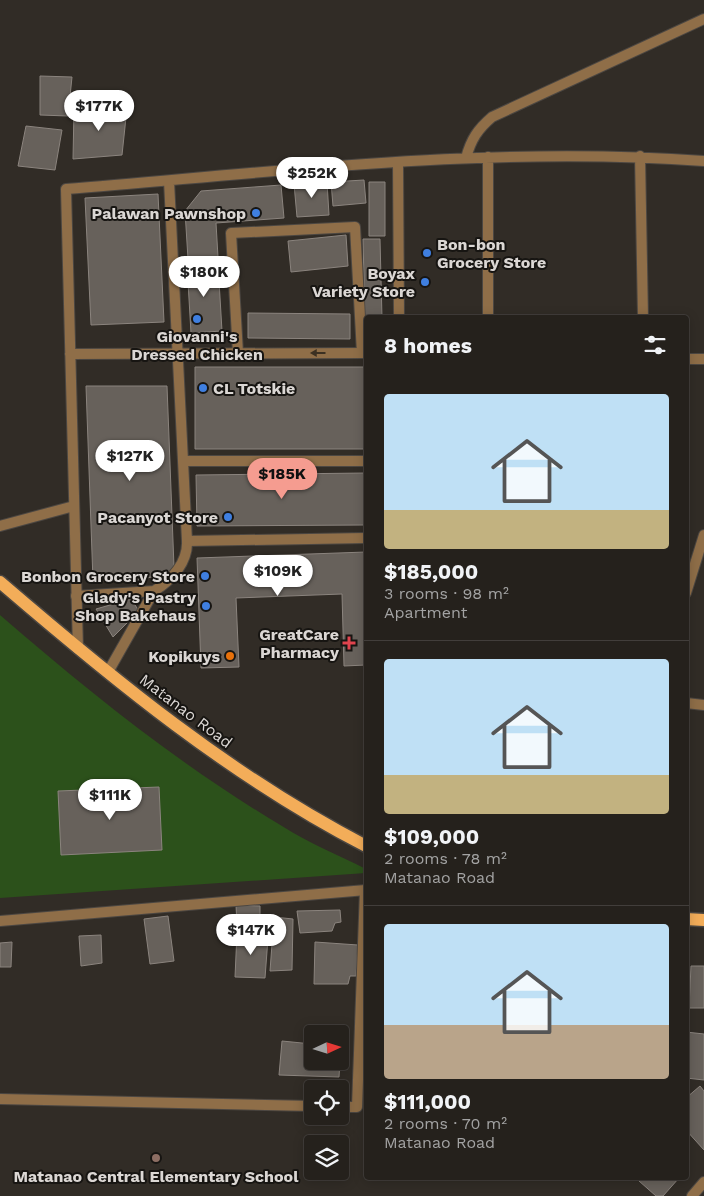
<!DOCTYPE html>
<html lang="en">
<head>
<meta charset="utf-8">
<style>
  :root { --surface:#25211c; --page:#2d2925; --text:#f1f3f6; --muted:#a3a3a3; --line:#423e3b; --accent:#f59c90 }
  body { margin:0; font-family:"Work Sans",sans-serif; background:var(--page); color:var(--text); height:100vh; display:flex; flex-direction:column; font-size:19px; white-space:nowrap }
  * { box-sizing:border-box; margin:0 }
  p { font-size:16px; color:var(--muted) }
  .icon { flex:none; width:28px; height:28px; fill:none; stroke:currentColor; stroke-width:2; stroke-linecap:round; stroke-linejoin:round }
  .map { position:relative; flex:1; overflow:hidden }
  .details { position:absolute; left:364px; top:315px; width:325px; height:865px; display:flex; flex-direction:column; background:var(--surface); border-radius:5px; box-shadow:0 2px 12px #0003,0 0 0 1px var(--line) }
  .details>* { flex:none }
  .needle { width:32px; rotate:86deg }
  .buttons { position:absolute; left:304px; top:1025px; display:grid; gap:10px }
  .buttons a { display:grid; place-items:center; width:45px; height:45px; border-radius:5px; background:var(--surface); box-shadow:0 2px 12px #0003,0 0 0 1px var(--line); font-size:25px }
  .price { position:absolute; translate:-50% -42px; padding:0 11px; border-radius:18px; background:#fff; color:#222; font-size:16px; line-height:32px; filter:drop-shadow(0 1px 2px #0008) }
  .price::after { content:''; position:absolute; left:50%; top:30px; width:15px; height:11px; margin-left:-8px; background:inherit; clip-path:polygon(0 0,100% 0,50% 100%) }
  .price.selected { background:var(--accent); color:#111 }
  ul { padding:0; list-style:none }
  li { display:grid; align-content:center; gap:10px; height:265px; padding:0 20px }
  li+li { border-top:1px solid var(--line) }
  li span { display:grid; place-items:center; height:155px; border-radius:5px; color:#555 }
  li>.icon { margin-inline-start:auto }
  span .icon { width:90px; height:90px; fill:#fffc; stroke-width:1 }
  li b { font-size:21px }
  h2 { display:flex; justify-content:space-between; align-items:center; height:60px; padding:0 20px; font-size:21px }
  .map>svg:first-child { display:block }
  .green { fill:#2c511b }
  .building { fill:#67615b; stroke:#8b847e }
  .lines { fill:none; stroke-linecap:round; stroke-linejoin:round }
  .service-casing { stroke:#4c4742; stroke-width:12 }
  .minor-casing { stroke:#4c4742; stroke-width:12 }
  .tertiary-casing { stroke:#4c4742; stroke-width:12 }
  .primary-casing { stroke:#4c4742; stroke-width:15 }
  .service { stroke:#8f6e48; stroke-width:10 }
  .minor { stroke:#8f6e48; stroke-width:10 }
  .tertiary { stroke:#8f6e48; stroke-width:10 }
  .primary { stroke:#f3ad59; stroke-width:12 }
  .oneway { fill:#3b3022 }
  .shop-dot { fill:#3f7fe0; stroke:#171512; stroke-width:2 }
  .health-dot { fill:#e0444e; stroke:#171512; stroke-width:2 }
  .food-dot { fill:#e8710a; stroke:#171512; stroke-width:2 }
  .education-dot { fill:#8d6e63; stroke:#171512; stroke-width:2 }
  .labels { text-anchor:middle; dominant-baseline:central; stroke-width:4; stroke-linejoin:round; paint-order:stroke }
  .poi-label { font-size:16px; font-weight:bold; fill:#dbd7d4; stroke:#171512; text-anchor:end }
  .street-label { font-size:16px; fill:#dbd7d4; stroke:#171512 }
</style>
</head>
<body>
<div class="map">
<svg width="704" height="1196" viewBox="0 0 704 1196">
  <rect width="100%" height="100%" fill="#312c26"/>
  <path class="green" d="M0 615C89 692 181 766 282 826 309 843 338 855 366 869V873L0 898Z"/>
  <path class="building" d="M40 76 72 77 68 116 40 115Z
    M127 108 122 155 73 159 74 109Z
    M26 126 62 130 55 170 18 166Z
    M364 180 366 203 333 206 331 182Z
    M327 182 329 215 297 217 294 184Z
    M369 182H385V236H369Z
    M281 185 284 218 216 223 218 257 188 259 185 211 201 191Z
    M158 194 164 322 91 325 85 198Z
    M346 235 348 266 291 272 288 241Z
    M363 239H380L382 318H365Z
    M218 264 222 331 191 333 187 265Z
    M248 313 350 314V339L248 338Z
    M195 367H366V449H195Z
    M86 386H167L174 567 168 573 139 580 93 581Z
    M366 473V525L197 526 196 475Z
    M366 552V665L344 666 342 594 236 598 239 667 201 668 197 558Z
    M131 599 139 611 113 637 96 609Z
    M159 787 162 850 61 855 58 791Z
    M236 905 260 906V925L237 926Z
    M340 910 341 922 335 923 332 931 300 933 297 911Z
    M168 916 174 961 150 964 144 919Z
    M274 917 293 919 292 970 270 971Z
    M237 933 268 938 265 978 235 977Z
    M101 935 102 963 81 966 79 936Z
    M12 942 11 967H0V943Z
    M315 942 358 945 356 976H350L348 984H314Z
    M691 966H704V1008H689Z
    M686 1032 704 1034V1080L686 1078Z
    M282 1041 312 1044V1061H340L341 1046 339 1077 279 1075Z
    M700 1086 704 1091V1150L686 1130V1098Z
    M642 1178H679L663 1196H656L639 1181Z"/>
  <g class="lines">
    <g class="service-casing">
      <path id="service" d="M238 353 231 233 355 227 362 353
        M76 596 154 591
        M108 672 154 591C172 580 188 562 187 541
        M692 1196 704 1182"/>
    </g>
    <g class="minor-casing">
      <path id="minor" d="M640 156 643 318
        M488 157V318
        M466 158C471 139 478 129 492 117L704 19
        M398 163 399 318
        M169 181 187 541 366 538
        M70 354 366 353
        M686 359H704
        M183 461H366
        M0 526 74 506
        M686 593 704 535
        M78 649 66 189C277 172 493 145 704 161
        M686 703 704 705
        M0 1099 312 1106
        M340 1107H357L365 890"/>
    </g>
    <g class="tertiary-casing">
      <path id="tertiary" d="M0 921 366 890"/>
    </g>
    <g class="primary-casing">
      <path id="primary" d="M0 582C114 680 232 777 366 846
        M686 919 704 920"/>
    </g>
    <use href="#service" class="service"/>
    <use href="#minor" class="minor"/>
    <use href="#tertiary" class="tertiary"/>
    <use href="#primary" class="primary"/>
  </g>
  <defs><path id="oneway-solid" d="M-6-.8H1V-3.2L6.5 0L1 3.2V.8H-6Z" transform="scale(1.25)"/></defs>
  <use class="oneway" href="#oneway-solid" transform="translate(318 353) rotate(180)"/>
  <g class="shop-dot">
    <circle cx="256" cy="213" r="5"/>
    <circle cx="427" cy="253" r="5"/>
    <circle cx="425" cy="282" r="5"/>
    <circle cx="197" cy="319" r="5"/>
    <circle cx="203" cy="388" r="5"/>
    <circle cx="228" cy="517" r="5"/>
    <circle cx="205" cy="576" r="5"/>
    <circle cx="206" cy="606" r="5"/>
  </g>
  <path class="health-dot" d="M346.5 635.5h5v5h5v5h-5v5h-5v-5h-5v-5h5z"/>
  <circle class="food-dot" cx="230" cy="656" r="5"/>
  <circle class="education-dot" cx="156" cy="1158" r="5"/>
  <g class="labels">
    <g class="poi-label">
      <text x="246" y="213">Palawan Pawnshop</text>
      <text x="437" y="244" text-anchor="start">Bon-bon<tspan x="437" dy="18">Grocery Store</tspan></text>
      <text x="415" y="273">Boyax<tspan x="415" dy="18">Variety Store</tspan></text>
      <text x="197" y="336" text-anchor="middle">Giovanni's<tspan x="197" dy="18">Dressed Chicken</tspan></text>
      <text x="213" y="388" text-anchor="start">CL Totskie</text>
      <text x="218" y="517">Pacanyot Store</text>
      <text x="195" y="576">Bonbon Grocery Store</text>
      <text x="196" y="597">Glady's Pastry<tspan x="196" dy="18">Shop Bakehaus</tspan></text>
      <text x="339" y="634">GreatCare<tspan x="339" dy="18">Pharmacy</tspan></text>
      <text x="220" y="656">Kopikuys</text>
      <text x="156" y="1176" text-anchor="middle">Matanao Central Elementary School</text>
    </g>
    <g class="street-label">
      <text transform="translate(186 711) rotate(37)">Matanao Road</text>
    </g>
  </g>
</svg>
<div class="buttons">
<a><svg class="needle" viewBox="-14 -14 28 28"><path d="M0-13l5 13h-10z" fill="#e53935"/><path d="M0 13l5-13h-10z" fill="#a3a3a3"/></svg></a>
<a><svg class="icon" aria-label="locate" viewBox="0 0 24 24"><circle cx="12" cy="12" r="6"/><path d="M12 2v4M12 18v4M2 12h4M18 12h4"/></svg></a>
<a><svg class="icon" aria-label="layers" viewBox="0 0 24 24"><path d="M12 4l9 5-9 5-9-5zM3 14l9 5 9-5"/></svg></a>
</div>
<b class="price" style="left:99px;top:132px">$177K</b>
<b class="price" style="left:312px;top:199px">$252K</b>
<b class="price" style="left:204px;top:298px">$180K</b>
<b class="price" style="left:130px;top:482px">$127K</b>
<b class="price selected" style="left:282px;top:500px">$185K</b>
<b class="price" style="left:278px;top:597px">$109K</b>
<b class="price" style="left:110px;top:821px">$111K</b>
<b class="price" style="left:251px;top:956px">$147K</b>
<section class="details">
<h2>8 homes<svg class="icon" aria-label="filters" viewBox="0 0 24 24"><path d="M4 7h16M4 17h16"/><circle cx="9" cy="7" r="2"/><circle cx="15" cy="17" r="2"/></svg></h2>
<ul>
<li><span style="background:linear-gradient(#bfe0f5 75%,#c2b280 0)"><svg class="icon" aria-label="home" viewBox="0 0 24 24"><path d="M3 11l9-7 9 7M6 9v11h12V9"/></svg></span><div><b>$185,000</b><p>3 rooms · 98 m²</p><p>Apartment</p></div></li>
<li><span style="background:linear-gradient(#bfe0f5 75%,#c2b280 0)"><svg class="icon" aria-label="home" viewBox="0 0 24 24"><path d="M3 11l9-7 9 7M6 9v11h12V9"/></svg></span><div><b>$109,000</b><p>2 rooms · 78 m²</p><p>Matanao Road</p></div></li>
<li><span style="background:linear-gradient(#bfe0f5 65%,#b9a48a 0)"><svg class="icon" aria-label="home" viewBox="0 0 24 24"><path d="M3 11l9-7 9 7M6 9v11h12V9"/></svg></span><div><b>$111,000</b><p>2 rooms · 70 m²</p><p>Matanao Road</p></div></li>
</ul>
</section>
</div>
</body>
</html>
